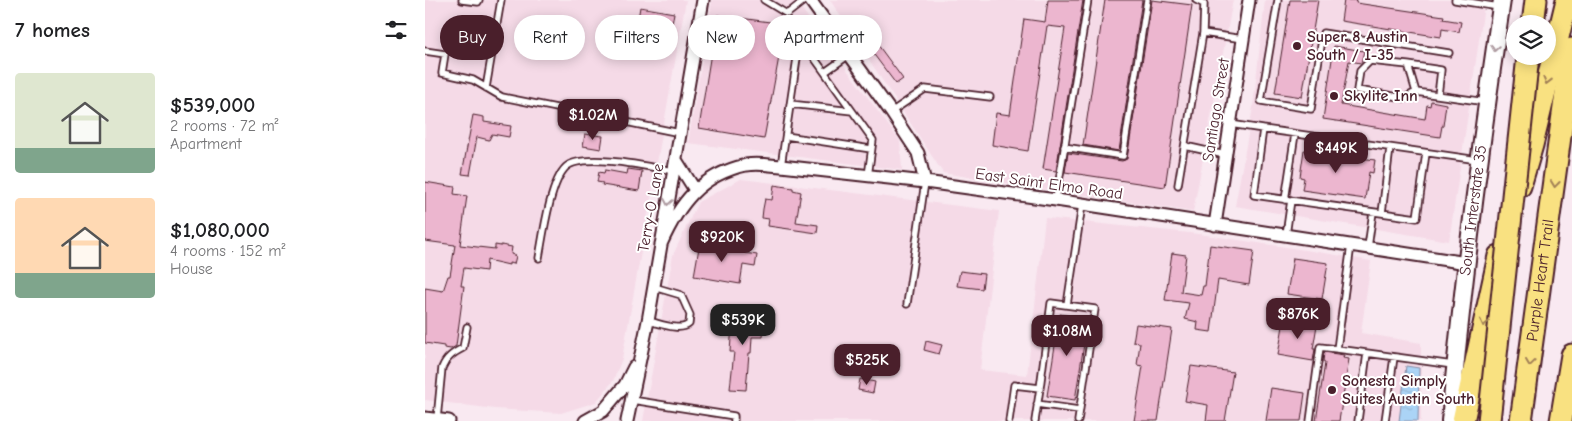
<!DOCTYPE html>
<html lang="en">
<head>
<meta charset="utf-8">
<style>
  :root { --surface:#fff; --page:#f6f6f6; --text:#202124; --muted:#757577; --accent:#4a1f2b }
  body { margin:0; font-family:"Comic Neue",sans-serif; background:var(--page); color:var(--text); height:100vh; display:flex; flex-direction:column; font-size:19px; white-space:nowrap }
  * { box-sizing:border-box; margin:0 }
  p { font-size:16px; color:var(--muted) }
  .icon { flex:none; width:28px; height:28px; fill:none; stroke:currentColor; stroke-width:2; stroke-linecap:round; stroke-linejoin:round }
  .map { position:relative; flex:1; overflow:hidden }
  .details { display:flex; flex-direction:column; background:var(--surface); width:425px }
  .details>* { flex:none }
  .guide { position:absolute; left:15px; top:15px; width:475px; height:45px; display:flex; gap:10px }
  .controls { position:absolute; left:1081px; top:15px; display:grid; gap:10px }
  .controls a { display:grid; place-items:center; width:50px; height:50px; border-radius:50%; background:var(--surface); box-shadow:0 2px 12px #0003; font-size:25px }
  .price { position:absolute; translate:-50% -42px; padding:0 11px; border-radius:10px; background:var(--accent); color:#fff; font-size:16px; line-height:32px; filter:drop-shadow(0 1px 2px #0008) }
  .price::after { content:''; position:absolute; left:50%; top:30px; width:15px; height:11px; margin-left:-8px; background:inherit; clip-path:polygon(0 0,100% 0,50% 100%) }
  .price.active { background:#222; color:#fff }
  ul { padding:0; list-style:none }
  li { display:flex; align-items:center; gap:15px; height:125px; padding:0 15px }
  li span { display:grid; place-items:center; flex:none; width:140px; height:100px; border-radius:5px; color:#555 }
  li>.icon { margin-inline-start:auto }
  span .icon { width:60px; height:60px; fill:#fffc; stroke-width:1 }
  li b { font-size:21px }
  h2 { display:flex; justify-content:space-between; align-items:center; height:60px; padding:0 15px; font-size:21px }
  .chip { padding:0 18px; border-radius:22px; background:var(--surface); box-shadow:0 2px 12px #0003; font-size:18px; line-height:45px }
  .chip.active { background:var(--accent); color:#fff }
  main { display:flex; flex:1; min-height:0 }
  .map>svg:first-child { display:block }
  .built { fill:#f5dae7 }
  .water { fill:url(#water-ripples); stroke:#848ca5 }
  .building { fill:#ecb6cf; stroke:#4a1f2b }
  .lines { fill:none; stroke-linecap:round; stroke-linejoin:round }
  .lane-casing { stroke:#4a1f2b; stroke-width:9 }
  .street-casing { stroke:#4a1f2b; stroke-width:15 }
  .secondary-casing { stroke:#4a1f2b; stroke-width:20 }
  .highway-casing { stroke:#4a1f2b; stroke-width:25 }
  .lane { stroke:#fff; stroke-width:5.5 }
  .street { stroke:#fff; stroke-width:11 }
  .secondary { stroke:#fff; stroke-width:16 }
  .highway { stroke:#f9e181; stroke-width:21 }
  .highway-bridge-casing { stroke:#4a1f2b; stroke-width:25; stroke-linecap:butt }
  .highway-bridge { stroke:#f9e181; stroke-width:21 }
  .oneway { stroke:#ae9aa0 }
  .oneway2 { stroke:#a28056 }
  .poi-dot { fill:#4a1f2b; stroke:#fff; stroke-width:2 }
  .labels { text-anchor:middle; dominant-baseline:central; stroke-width:4; stroke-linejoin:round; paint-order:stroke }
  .poi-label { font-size:16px; font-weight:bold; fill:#4a1f2b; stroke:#fff; text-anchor:start }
  .street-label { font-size:16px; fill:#4a1f2b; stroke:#fff }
</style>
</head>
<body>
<main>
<section class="details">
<h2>7 homes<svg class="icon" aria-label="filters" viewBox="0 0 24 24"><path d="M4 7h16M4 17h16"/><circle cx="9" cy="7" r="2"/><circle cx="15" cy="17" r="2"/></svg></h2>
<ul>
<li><span style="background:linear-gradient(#dfe7d0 75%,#7fa58c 0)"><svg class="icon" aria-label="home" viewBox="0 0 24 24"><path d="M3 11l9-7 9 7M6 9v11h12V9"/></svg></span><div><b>$539,000</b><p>2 rooms · 72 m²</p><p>Apartment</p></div></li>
<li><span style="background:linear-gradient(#ffd9b3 75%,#7fa58c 0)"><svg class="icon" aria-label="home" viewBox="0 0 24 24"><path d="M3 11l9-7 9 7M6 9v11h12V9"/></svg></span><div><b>$1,080,000</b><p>4 rooms · 152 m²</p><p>House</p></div></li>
</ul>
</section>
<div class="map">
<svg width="1147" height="421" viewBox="0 0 1147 421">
  <defs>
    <pattern id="water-ripples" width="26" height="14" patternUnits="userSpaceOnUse" patternTransform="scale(1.25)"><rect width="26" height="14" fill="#abd4f6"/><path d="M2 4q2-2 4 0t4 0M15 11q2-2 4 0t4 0" fill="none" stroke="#95b6d3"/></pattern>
  </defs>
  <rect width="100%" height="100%" fill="#f9e9f1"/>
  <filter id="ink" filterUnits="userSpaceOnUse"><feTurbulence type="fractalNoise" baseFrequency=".02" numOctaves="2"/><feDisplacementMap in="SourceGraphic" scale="10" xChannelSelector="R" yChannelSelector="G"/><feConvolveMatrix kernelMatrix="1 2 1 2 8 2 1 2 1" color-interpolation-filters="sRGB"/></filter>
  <g filter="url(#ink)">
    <path class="built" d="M0 0H261L197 359 188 381 171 402 136 413 70 409 0 400Z
      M287 0H370L475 141 477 170 263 143Z
      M405 0H808L768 212 518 173Z
      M840 0H1060L1024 241 810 206 828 107Z
      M316 179 574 211 555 370 602 375 620 218 774 234 906 254 946 261 936 333 996 343V421H218L248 255 273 202Z"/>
    <path class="water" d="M981 366 994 368 993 421H974Z"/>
    <path class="building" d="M623 0H658L631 171 618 169 640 28 622 26 603 151 567 145 571 113 585 115 599 19 620 22Z
      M680 0H717L694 151 658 145Z
      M727 0 767 5 740 187 640 172 643 153 697 161 702 159Z
      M865 0H893L877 97 850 93Z
      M919 0H932L931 3 1019 16 1018 19 1036 22 1034 32 1017 29 1016 37 916 21Z
      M215 7 249 13 247 24 213 19Z
      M292 15 360 24 339 139 274 128Z
      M436 22 478 79 471 84 429 28Z
      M131 24 132 45H115L114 27H119V25Z
      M909 46 939 51 936 63 924 61 916 105 1000 119 1002 105 1005 106 1006 101 1021 104 1018 126H1017L1015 137 898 119Z
      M48 115 59 117V122L86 126 84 137 67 134 64 140 52 137 45 175 37 174Z
      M160 134 178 136 176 149 158 146Z
      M879 150 950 160 948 173 944 172 940 199 877 190 879 178 875 177Z
      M203 169 217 171 214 191 177 185 178 183 172 182 174 172 179 173 180 170 202 174Z
      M0 182 30 187 29 194 42 196 35 245 70 249V245L76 246V245L87 247 86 254 91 256 89 264 84 263V265L62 260 61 271 39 268 36 286H39L31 346 26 349 19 348V346L0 343V288L18 291 23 276H25L30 245 0 241Z
      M349 185 368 188V190L376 192 371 222 393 225 392 233 343 226 344 219 337 218 338 209 340 199 347 200Z
      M275 242 321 250 320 253 332 255 330 267 318 265 315 284 269 276Z
      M785 245 829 251 824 285 793 280 786 332 772 330 773 322 760 319 764 303 740 300 747 253 761 255 756 292 776 295 778 286H780Z
      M868 258 903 263 897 299 862 294Z
      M535 271 559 274 557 289 532 286Z
      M308 310 329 312V323L339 324 338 337H327L326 353H324L321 390 305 389 309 352H305Z
      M635 314 663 319 650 400 622 396Z
      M859 320 892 325 888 349H890L888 361 853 355Z
      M711 324 747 329 733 421H709L718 366 712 365 715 343 708 342Z
      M501 341 517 345 514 354 499 350Z
      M899 352 919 355 918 358 924 359 914 421H891L900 363 898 362Z
      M766 366 808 372 800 421H781L783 405 760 401Z
      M435 379 450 382 448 393 433 390Z
      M846 388 880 393 876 421H841Z"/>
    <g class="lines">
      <g class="lane-casing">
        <path id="lane" d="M37 0 53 2 54 0
          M339 0 362 14 380 0
          M771 0 779 4 778 33 818 39
          M853 0 836 101 886 109 898 33 1024 53
          M1030 0 1074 7
          M0 51 20 54 17 73 48 80 77 97 255 133
          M983 65 1016 70 1013 95
          M400 72 424 55
          M61 88 76 0
          M991 92 983 65 945 61 935 71 932 90 980 98 991 92 1061 102
          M365 104 427 111
          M466 112 500 89 565 97
          M805 124 838 129
          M361 136 446 149
          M760 146 800 155
          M639 147 698 156 722 0
          M1001 153 992 218 829 195 838 129 1053 160
          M356 166 375 38 448 140 443 176
          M753 185 778 33
          M631 200 663 0
          M860 200 870 134
          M957 213 965 148
          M861 235 866 200
          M926 245 912 349 942 353
          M943 247 948 212
          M114 258C118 236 125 182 141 167 157 152 226 167 249 171
          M482 304 500 182
          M642 305 657 205
          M223 321C234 323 255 332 264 324L265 315 256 295 229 287
          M207 400 309 416V421
          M612 404 654 410
          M12 419 17 368C21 358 28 353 38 348L42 327
          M584 421 589 385 615 388 626 303 670 309 653 421
          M610 421 615 388
          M885 421 895 347 912 349
          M933 421 942 353 1028 365
          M960 421 969 357"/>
      </g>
      <g class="street-casing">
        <path id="street" d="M385 0 466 112 493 153 500 182
          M251 160 270 190
          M790 225 824 0
          M236 244C254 204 275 175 321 165 332 163 345 165 356 166L500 182 631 200 1042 263
          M0 418 24 421
          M160 421 178 411 200 385 209 367
          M202 421 223 321 278 0"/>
      </g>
      <g class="secondary-casing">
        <g id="secondary">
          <path id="s1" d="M1025 421C1038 280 1056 140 1077 0"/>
        </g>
      </g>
      <g class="highway-casing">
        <g id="highway">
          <path d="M1108 24 1111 0"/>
          <path d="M1095 186 1107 145 1142 0"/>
          <path d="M1038 421 1074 256"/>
          <path id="s2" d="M1096 421 1147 49"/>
          <path d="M1136 421 1147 355"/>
        </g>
      </g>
      <use href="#lane" class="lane"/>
      <use href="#street" class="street"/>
      <use href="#secondary" class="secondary"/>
      <use href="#highway" class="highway"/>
      <g class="highway-bridge-casing">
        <path id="highway-bridge" d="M1064 421 1103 56"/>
      </g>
      <use href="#highway-bridge" class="highway-bridge"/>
    </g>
    <defs><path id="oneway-chevron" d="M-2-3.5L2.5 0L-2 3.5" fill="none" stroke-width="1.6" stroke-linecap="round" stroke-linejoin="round" transform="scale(1.25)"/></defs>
    <g class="oneway">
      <use href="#oneway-chevron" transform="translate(1070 48) rotate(99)"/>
      <use href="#oneway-chevron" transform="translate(243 202) rotate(100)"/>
    </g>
    <g class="oneway2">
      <use href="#oneway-chevron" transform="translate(1122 81) rotate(104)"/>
      <use href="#oneway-chevron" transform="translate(1130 184) rotate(97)"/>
      <use href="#oneway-chevron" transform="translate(1059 323) rotate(103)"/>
      <use href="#oneway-chevron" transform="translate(1105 363) rotate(98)"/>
    </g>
  </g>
  <g class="poi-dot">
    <circle cx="872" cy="46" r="5"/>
    <circle cx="909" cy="96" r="5"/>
    <circle cx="907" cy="390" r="5"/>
  </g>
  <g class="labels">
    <g class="poi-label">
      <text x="882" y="37">Super 8 Austin<tspan x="882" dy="18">South / I-35</tspan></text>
      <text x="919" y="96">Skylite Inn</text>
      <text x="917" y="381">Sonesta Simply<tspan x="917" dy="18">Suites Austin South</tspan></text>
    </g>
    <g class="street-label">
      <text transform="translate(791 110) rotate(-81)">Santiago Street</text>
      <text transform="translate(624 184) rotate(8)">East Saint Elmo Road</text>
      <text transform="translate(226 208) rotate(-80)">Terry-O Lane</text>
      <text stroke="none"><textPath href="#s1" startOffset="212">South Interstate 35</textPath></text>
      <text stroke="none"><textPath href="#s2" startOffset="142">Purple Heart Trail</textPath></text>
    </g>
  </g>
</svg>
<div class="controls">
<a><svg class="icon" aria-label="layers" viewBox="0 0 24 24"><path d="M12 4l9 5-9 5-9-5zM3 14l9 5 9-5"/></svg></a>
</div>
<b class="price" style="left:168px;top:141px">$1.02M</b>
<b class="price" style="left:911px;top:174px">$449K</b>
<b class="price" style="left:297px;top:263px">$920K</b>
<b class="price" style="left:873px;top:340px">$876K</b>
<b class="price active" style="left:318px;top:346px">$539K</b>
<b class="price" style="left:642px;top:357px">$1.08M</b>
<b class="price" style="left:442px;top:386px">$525K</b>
<div class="guide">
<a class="chip active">Buy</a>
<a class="chip">Rent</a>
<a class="chip">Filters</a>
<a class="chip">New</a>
<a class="chip">Apartment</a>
</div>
</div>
</main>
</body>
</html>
